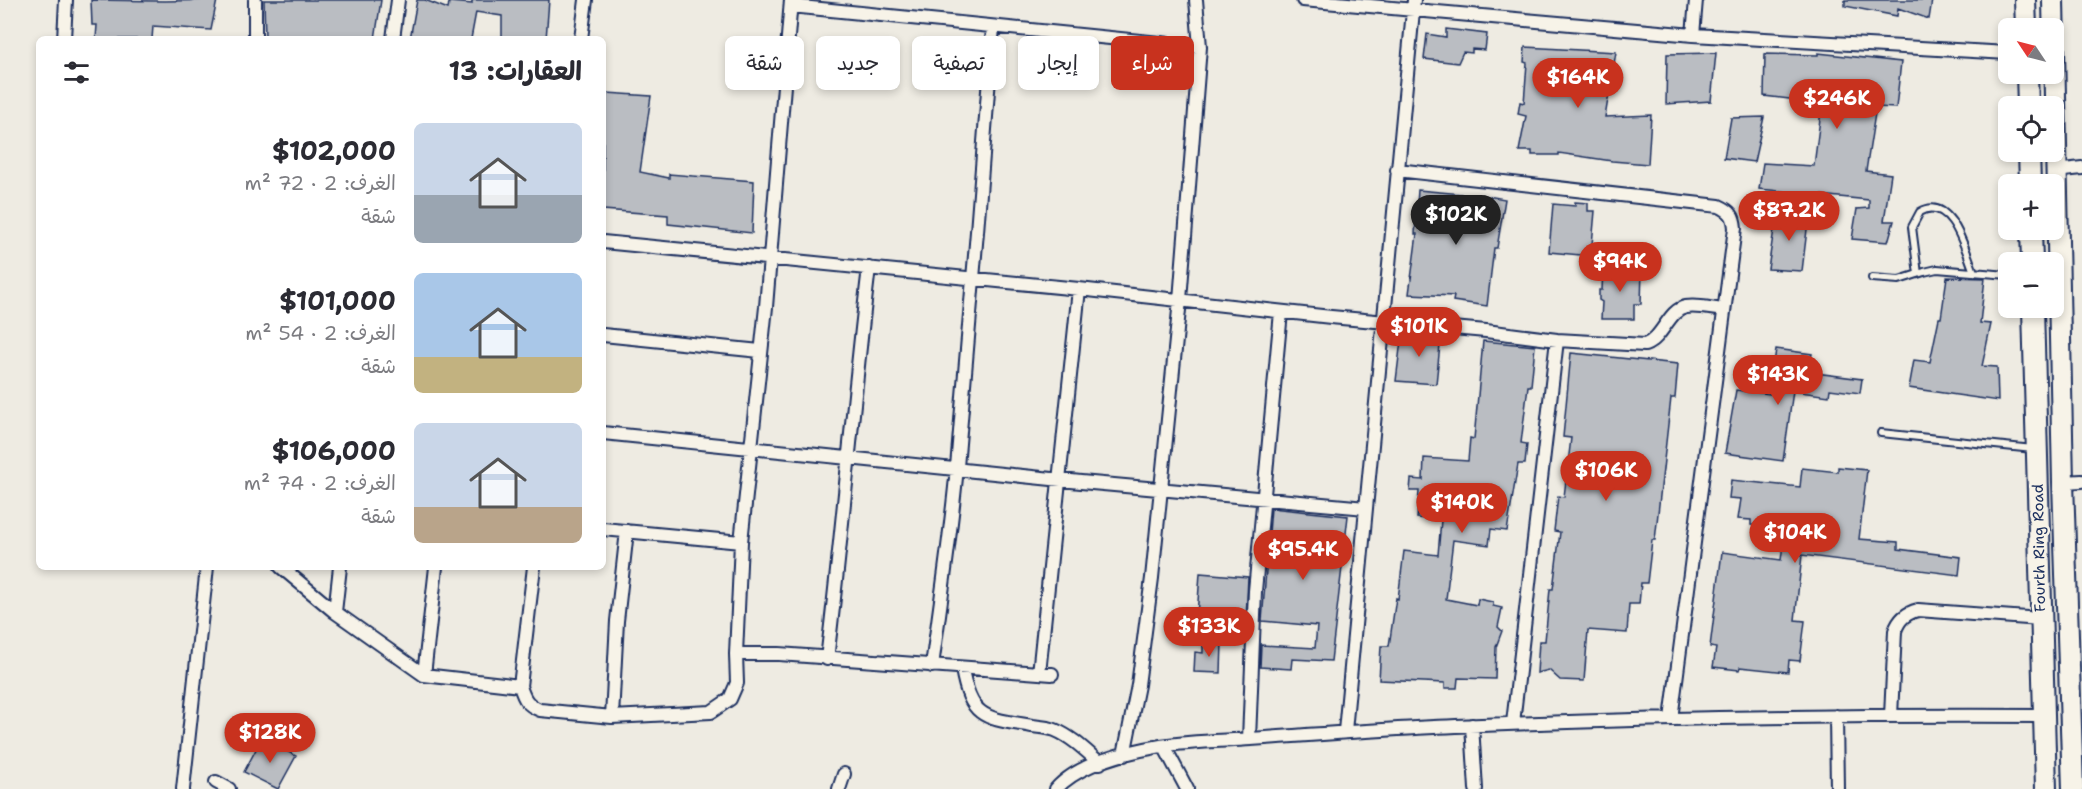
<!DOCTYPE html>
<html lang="ar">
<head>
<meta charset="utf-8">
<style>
  :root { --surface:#fff; --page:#f2f2f3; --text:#2b2b33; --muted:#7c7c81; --accent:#c8321e }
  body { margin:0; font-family:"Shantell Sans","Playpen Sans Arabic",sans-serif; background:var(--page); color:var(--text); direction:rtl; height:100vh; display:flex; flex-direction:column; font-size:22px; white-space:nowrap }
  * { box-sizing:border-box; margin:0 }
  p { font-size:20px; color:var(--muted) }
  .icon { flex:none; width:33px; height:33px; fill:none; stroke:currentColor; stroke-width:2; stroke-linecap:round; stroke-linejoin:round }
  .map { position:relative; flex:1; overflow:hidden; direction:ltr }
  .drawer { position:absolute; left:36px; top:36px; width:570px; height:534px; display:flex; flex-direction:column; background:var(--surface); border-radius:9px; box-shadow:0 3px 9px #0003; direction:rtl }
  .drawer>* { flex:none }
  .guide { position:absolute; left:624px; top:36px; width:570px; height:54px; direction:rtl; display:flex; gap:12px }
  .needle { width:39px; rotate:305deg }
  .buttons { position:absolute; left:1998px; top:18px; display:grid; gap:12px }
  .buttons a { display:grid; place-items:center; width:66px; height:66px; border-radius:9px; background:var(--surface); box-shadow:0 3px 9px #0003; font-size:30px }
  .price { position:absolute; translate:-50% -51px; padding:0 14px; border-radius:21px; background:var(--accent); color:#fff; font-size:20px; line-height:39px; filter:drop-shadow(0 2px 3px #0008) }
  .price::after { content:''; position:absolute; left:50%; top:36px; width:18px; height:14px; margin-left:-9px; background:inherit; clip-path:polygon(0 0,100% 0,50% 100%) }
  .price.active { background:#222; color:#fff }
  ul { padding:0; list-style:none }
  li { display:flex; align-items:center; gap:18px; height:150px; padding:0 24px }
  li span { display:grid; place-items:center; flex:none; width:168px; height:120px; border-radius:9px; color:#555 }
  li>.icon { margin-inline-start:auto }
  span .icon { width:72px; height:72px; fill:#fffc; stroke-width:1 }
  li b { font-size:26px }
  h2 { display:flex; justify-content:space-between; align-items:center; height:72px; padding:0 24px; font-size:26px }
  .tag { padding:0 21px; border-radius:9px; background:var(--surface); box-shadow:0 3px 9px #0003; font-size:21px; line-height:54px }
  .tag.active { background:var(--accent); color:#fff }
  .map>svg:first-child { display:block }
  .building { fill:#babdc2; stroke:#1b2f5e; stroke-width:1.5 }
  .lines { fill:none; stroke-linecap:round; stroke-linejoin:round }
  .service-casing { stroke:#1b2f5e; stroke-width:10 }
  .minor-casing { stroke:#1b2f5e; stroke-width:16 }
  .primary-casing { stroke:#1b2f5e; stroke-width:24 }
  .service { stroke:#f7f3e8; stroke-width:6 }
  .minor { stroke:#f7f3e8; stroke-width:12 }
  .primary { stroke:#f7f3e8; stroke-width:20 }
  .labels { text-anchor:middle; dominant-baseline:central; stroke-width:5; stroke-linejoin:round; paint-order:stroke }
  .street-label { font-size:15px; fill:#1b2f5e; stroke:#f7f3e8 }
</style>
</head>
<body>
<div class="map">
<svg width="2082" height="789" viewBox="0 0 2082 789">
  <rect width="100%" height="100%" fill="#eeebe2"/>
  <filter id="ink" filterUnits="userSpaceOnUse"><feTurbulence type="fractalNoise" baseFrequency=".0167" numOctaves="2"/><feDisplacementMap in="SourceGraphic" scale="12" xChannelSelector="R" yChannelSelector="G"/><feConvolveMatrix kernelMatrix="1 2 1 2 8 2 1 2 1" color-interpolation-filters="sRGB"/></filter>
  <g filter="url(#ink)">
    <path class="building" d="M91 0 164 1 217 0 211 30 153 26 152 39H96L97 25H92Z
      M264 0H381L375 39H265Z
      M417 0H425L448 9 449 2 472 4V0H549L546 39H502V16L476 12 471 39H410Z
      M1845 0H1932L1929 19 1898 8 1897 16 1845 6Z
      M1446 29 1487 34 1485 50 1472 49V53L1463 52 1458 63 1424 59 1427 34 1446 37Z
      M1525 47 1616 52 1605 117 1651 115 1648 164 1612 161 1559 153V155H1532V151H1519L1526 116 1518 114 1520 102 1524 103 1527 63 1524 62Z
      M1716 53 1711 101 1666 104 1667 54Z
      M1818 53 1901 62 1896 108 1876 107 1866 171 1891 174 1884 221H1894L1888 242 1852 239 1857 209 1869 208V200L1759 189 1763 163 1814 166 1822 103 1764 96 1765 54 1818 55Z
      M607 93 651 96 640 172 669 178V174L754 181 752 233 668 224V215L603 210V115Z
      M1764 117 1754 162 1724 158 1731 118Z
      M1418 190 1461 194 1459 202 1482 195 1505 199 1497 248H1494L1487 306 1453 301 1454 296 1409 294 1417 234H1415Z
      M1575 202 1588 203V211H1595L1591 256 1549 252 1553 204 1575 206Z
      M1809 213 1802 271 1768 269 1776 216Z
      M1603 269 1642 270 1641 304H1634V319H1601L1602 302 1599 300V290H1602Z
      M1947 277 1985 278 1980 323 1991 324 1982 366 1997 367 1998 401 1909 388 1914 360 1930 362 1939 318H1941Z
      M1402 332 1441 335 1436 384 1396 381Z
      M1483 341 1535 346 1531 386H1528L1521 443 1527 444 1525 464H1518L1507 531 1491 529 1489 545 1453 540 1446 599 1477 605 1478 599 1493 602V606L1502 608 1498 627 1502 631 1496 647 1495 679 1458 678 1457 688H1445V683L1379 680 1381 646H1389L1396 598 1398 599 1404 551 1438 555 1441 520 1417 518 1419 491H1410L1411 479 1423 480 1424 458 1468 461 1470 438 1474 439Z
      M1776 349 1812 354 1808 372 1862 379 1860 393 1830 389 1829 396 1793 391 1783 461 1725 453 1736 390 1770 394Z
      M1571 353 1678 364 1675 398H1671L1655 540H1652L1647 583H1641L1639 604H1629L1627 633 1588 630 1584 681 1560 680 1549 670 1537 673 1539 641H1545L1550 589H1553L1560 532 1554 531 1558 496 1564 497 1571 438 1563 437Z
      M1838 467 1867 470 1859 539 1898 542V549L1961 557 1959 575 1802 555 1795 620 1805 621 1800 661 1789 660 1788 672 1740 667 1739 670 1713 667 1716 648 1710 647 1722 552 1781 560 1785 529 1751 525V520L1738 519 1741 499 1729 498 1731 480 1800 487 1802 468 1838 472Z
      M1271 508 1348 516 1331 661 1292 659 1291 669 1260 667 1261 645 1315 648 1317 626 1262 621Z
      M1200 573 1248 577 1246 620 1197 616Z
      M1203 641 1222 642 1221 673 1194 672 1195 652 1203 653Z
      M262 738 296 756 278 789 244 772Z"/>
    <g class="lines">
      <g class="service-casing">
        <path id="service" d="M1918 274 1912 227 1920 212C1952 193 1966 253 1974 272
          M1872 278 1899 280 1924 272 1937 269 2008 275
          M1881 433 2033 449"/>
      </g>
      <g class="minor-casing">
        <path id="minor" d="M1303 0 1693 35 2008 53
          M791 6 1200 47
          M1693 35 1696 0
          M64 39 66 0
          M255 39V0
          M393 39 398 0
          M581 39 586 0
          M1397 170 1719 206C1730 211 1734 215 1735 228L1671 719
          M2055 171 2082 168
          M603 242 1079 289 1331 317 1486 331 1557 340 1645 345C1664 337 1668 310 1686 307 1698 305 1712 309 1724 310
          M603 335 760 351
          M603 433 1081 482 1366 508
          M2063 482 2082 481
          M603 529 741 542
          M281 567 335 612 424 675 520 686C524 699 527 705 540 710L612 717 711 712 730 699 737 683 736 654 741 542 766 307 791 0
          M335 612 340 567
          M736 654H779L1052 674
          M827 659C843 529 853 398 869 268
          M932 666C941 599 951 533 957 467 970 320 982 174 993 27
          M962 669C971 720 986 718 1032 726 1039 727 1048 727 1055 730 1072 737 1086 751 1100 763
          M1039 673 1079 289
          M424 675 436 567
          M520 686 534 567
          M1836 716 1837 789
          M1891 716 1895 631C1899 619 1906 613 1918 610L2041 619
          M612 717 617 621 627 531
          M1513 723 1557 340
          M1472 725 1476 789
          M1345 731 1414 0
          M1249 739 1255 591 1281 312
          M1164 746 1187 789
          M1124 755 1138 685 1152 578 1180 300 1200 47 1196 0
          M216 782 229 789
          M183 789 207 567
          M839 789 844 774
          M1056 789C1079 763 1127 752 1161 746 1191 741 1221 741 1251 739 1319 734 1387 729 1456 726 1652 718 1848 715 2043 716"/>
      </g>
      <g class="primary-casing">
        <path id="primary" d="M2025 0 2026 28
          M2053 0 2063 482 2073 789
          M2027 74 2028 106
          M2029 152 2030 184
          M2031 230 2032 262
          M2033 308 2046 789"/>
      </g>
      <use href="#service" class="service"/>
      <use href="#minor" class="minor"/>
      <use href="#primary" class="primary"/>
    </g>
  </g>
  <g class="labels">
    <g class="street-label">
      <text transform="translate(2039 548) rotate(-91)">Fourth Ring Road</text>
    </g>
  </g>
</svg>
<div class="buttons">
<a><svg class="needle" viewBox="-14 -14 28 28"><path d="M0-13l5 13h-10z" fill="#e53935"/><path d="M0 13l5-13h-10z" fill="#7c7c81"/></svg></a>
<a><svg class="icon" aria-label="locate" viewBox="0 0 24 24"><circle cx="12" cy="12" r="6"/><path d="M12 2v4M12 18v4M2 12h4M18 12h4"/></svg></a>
<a>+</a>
<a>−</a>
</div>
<b class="price" style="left:1578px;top:109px">$164K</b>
<b class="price" style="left:1837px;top:130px">$246K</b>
<b class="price" style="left:1789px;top:242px">$87.2K</b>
<b class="price active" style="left:1456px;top:246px">$102K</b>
<b class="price" style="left:1620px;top:293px">$94K</b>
<b class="price" style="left:1419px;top:358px">$101K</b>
<b class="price" style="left:1778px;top:406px">$143K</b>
<b class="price" style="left:1606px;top:502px">$106K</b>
<b class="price" style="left:1462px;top:534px">$140K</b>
<b class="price" style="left:1795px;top:564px">$104K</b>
<b class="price" style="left:1303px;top:581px">$95.4K</b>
<b class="price" style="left:1209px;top:658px">$133K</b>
<b class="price" style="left:270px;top:764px">$128K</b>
<div class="guide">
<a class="tag active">شراء</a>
<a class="tag">إيجار</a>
<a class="tag">تصفية</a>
<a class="tag">جديد</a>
<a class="tag">شقة</a>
</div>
<section class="drawer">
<h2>العقارات: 13<svg class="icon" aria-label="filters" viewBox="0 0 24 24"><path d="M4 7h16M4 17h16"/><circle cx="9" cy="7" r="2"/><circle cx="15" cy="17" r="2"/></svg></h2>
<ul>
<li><span style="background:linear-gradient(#c9d6e8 60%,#9aa5b1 0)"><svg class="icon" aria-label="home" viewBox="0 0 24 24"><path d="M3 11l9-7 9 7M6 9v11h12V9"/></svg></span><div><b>$102,000</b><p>الغرف: 2 · 72 m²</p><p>شقة</p></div></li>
<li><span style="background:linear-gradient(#a9c7e8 70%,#c2b280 0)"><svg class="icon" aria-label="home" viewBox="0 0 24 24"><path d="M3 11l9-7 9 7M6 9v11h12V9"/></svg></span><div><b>$101,000</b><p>الغرف: 2 · 54 m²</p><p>شقة</p></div></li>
<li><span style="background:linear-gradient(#c9d6e8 70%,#b9a48a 0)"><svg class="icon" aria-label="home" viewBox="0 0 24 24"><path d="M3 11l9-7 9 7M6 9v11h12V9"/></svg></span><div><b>$106,000</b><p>الغرف: 2 · 74 m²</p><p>شقة</p></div></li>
</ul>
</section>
</div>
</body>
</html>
